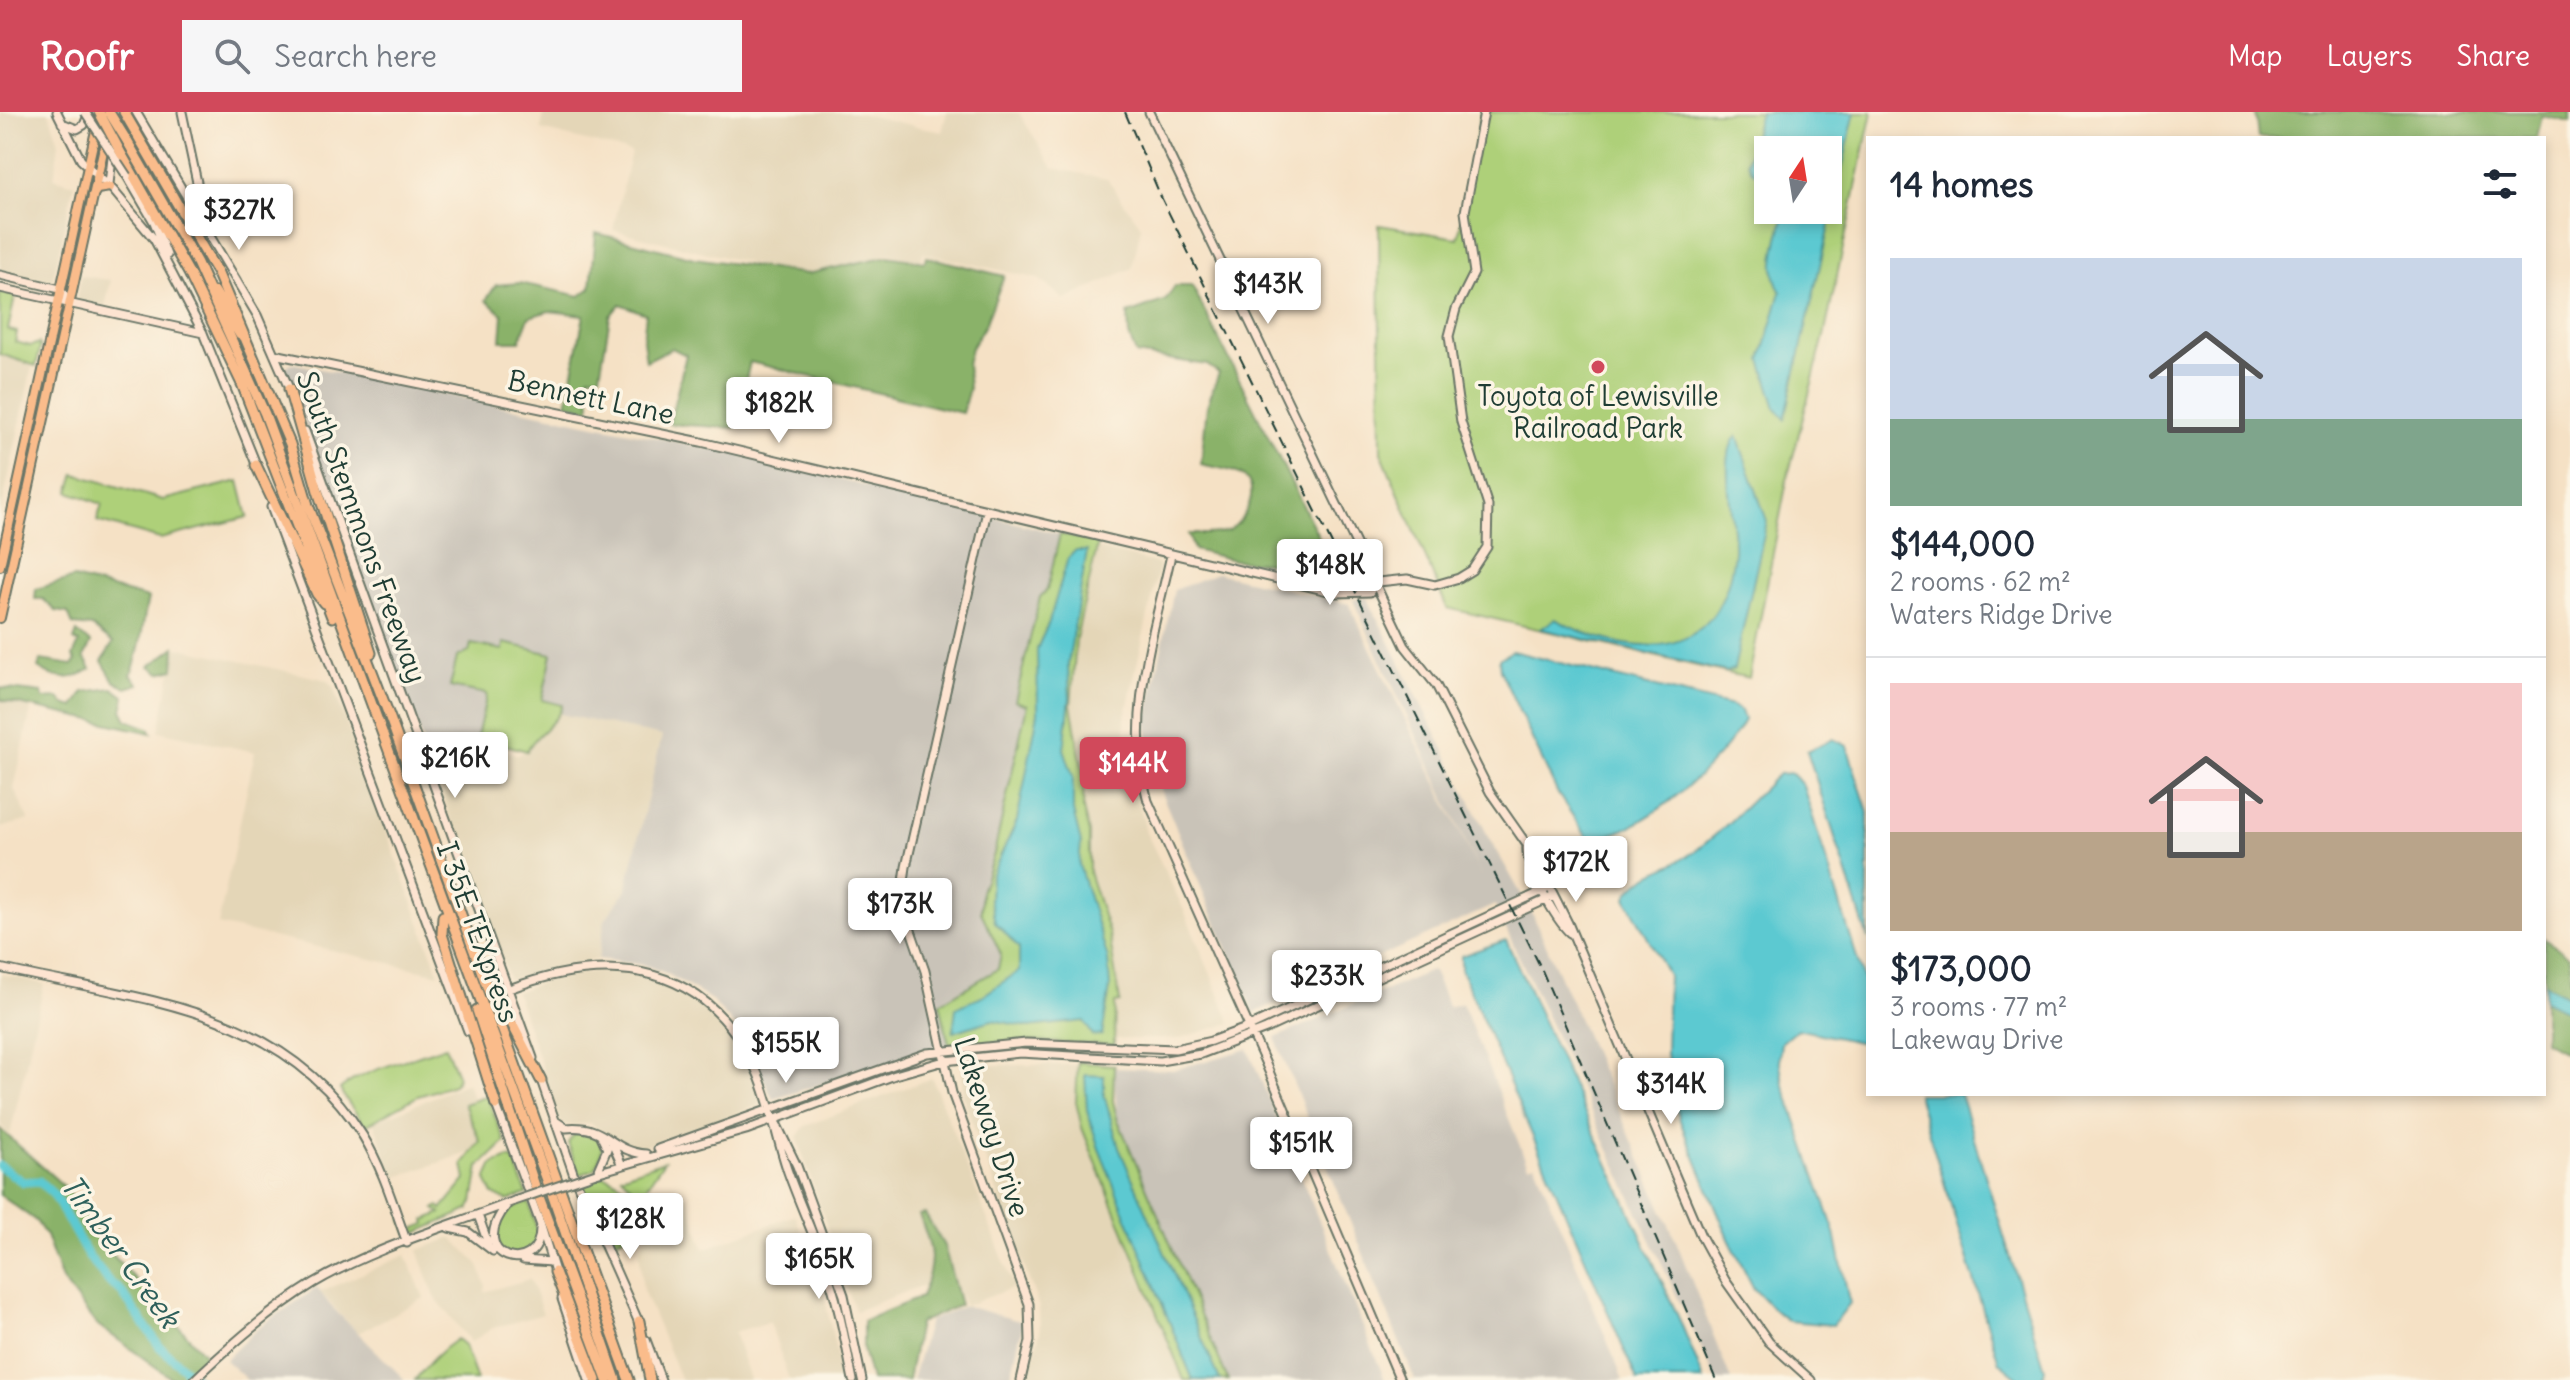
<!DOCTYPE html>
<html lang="en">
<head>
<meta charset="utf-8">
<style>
  :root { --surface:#fff; --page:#f6f6f7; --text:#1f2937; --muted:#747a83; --line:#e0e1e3; --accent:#d1495b }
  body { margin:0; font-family:Delius,sans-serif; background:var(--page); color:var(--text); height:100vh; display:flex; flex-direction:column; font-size:30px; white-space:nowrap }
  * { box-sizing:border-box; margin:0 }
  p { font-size:26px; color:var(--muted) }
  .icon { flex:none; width:44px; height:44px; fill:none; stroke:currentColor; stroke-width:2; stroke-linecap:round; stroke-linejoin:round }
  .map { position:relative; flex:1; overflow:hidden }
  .side { position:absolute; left:1866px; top:24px; width:680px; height:960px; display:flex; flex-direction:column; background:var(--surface); border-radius:0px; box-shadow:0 4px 12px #0003 }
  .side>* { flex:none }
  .needle { width:52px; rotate:12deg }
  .buttons { position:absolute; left:1754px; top:24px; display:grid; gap:16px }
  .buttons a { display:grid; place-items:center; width:88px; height:88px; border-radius:0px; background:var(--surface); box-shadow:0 4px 12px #0003; font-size:40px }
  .price { position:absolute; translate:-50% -68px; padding:0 18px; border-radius:8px; background:#fff; color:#222; font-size:26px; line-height:52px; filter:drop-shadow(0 2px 4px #0008) }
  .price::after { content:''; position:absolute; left:50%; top:48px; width:24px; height:18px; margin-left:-12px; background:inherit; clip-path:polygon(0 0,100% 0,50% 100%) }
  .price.active { background:var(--accent); color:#fff }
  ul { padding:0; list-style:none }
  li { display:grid; align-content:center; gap:16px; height:424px; padding:0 24px }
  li+li { border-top:2px solid var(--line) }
  li span { display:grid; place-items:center; height:248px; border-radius:0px; color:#555 }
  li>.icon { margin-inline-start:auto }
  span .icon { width:144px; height:144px; fill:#fffc; stroke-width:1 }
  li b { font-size:34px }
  h2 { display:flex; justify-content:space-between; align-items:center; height:96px; padding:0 24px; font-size:34px }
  header { display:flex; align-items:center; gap:48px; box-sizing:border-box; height:112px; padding:0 40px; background:var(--accent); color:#fff }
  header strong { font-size:38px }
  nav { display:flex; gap:44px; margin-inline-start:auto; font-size:28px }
  .search { width:560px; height:72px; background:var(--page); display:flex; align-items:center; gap:20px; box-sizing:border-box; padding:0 28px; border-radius:0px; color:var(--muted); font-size:30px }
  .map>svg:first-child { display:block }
  .built { fill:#e4d6b7 }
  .industrial { fill:#c9c3b8 }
  .green { fill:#aed079; stroke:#668656; stroke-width:2; fill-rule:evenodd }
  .forest { fill:#8ab269; stroke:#54784e; stroke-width:2 }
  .water { fill:#5cc9d1; stroke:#3e8382; stroke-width:2 }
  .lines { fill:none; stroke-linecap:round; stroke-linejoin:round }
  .river { stroke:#5cc9d1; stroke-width:9 }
  .secondary-casing { stroke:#6a7667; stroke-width:11 }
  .primary-casing { stroke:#6a7667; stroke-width:12 }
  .highway-casing { stroke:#6a7667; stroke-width:13 }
  .secondary { stroke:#fde4d1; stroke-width:7 }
  .primary { stroke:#fabc8b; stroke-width:8 }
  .highway { stroke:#fabc8b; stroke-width:9 }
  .rail { stroke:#1f3d34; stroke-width:2; stroke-dasharray:12 6; stroke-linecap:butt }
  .secondary-bridge-casing { stroke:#6a7667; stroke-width:11; stroke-linecap:butt }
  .highway-bridge-casing { stroke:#6a7667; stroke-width:13; stroke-linecap:butt }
  .secondary-bridge { stroke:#fde4d1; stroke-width:7 }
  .highway-bridge { stroke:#fabc8b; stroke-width:9 }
  .poi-dot { fill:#d1495b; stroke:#fcf5e5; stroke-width:3 }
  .labels { text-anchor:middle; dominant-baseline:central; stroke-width:7; stroke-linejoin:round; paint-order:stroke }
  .poi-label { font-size:28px; fill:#1f3d34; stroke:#fcf5e5 }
  .street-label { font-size:28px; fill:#1f3d34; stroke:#fcf5e5 }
  .water-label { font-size:30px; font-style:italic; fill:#2e605b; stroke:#fcf5e5 }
</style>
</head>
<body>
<header>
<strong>Roofr</strong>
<div class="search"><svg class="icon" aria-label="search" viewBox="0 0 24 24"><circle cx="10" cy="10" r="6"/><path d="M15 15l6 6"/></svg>Search here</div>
<nav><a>Map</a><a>Layers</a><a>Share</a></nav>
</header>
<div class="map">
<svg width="2570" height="1268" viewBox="0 0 2570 1268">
  <rect width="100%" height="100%" fill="#fcf5e5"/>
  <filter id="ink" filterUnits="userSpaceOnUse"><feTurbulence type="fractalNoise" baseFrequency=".0125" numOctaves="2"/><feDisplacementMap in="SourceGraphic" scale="16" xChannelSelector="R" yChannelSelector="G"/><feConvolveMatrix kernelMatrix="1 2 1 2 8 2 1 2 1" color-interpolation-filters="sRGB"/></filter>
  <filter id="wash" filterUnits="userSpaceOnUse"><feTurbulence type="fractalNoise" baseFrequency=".006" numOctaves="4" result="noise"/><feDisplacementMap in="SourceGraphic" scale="32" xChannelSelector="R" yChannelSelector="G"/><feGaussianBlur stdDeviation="1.8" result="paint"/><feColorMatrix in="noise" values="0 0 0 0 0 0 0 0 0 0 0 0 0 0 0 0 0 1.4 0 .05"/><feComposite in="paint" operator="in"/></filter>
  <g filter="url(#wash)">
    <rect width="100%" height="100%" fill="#f5e1c5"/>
    <path class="built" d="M0 0H49L59 31 54 66 74 72 52 171 0 159Z
      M544 0H852L942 20 947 0 1019 1 1053 56 1107 67 1141 114 1132 156 1065 188 1039 167 923 141 921 149 889 141 812 166 613 118 631 40 541 18Z
      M81 164 111 168 105 194 76 189Z
      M0 243 33 250 0 404Z
      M1098 437 1155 451 1159 455 1125 605V632L1146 720 1183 796 1231 911 1177 927H1114L1115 891 1119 889 1109 822 1089 760V721L1083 697 1084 665 1071 593 1076 526Z
      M176 535 327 568 333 575 439 862 218 813 255 640 159 619Z
      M0 585 32 592 14 677 29 708 0 716Z
      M560 602 662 624 626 778 605 808 598 847 509 867 430 649 479 630 518 643 527 639 531 631Z
      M611 858 653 866 674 874 707 897 724 913 743 942 761 987 759 993 637 1037 628 1036 590 1011 568 1014 561 1011 516 880 560 863Z
      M0 862 44 872 10 1023 0 1012Z
      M971 953H1078L1076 990 1139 1163 1184 1268H1028L1040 1220 1039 1195 963 985 962 957Z
      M932 966 1014 1175 965 1194 952 1162 855 1199 797 1025 805 1014Z
      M467 971 491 1033 394 1066 374 1010Z
      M686 1083 704 1137 795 1103 825 1187 842 1268H789L770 1210 734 1220 750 1268H681L643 1178 639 1137 658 1104 654 1094Z
      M452 1126 479 1153 486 1174 484 1180 530 1167 543 1202 493 1216 471 1230 435 1185 418 1138Z
      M406 1143 424 1186 358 1221 320 1180Z"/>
    <path class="industrial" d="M291 251 727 340 1060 422 1047 478 1040 485 1015 588 1028 592 994 742 981 780 1001 842 998 857 940 890 949 933 773 987 743 923 710 887 666 861 644 853 598 847 605 808 626 778 662 624 560 602 562 593 542 589 551 542 504 532 503 539 472 532 451 575 488 581 477 625 479 630 430 649 284 257Z
      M1217 461 1349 492 1482 765 1353 488 1367 486 1487 722 1532 801 1676 1129 1731 1268H1716L1495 793 1254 901 1151 656 1147 607 1174 478Z
      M1433 858 1448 895 1462 891 1528 1054 1535 1052 1623 1268H1415L1275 926Z
      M1248 937 1385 1268H1228L1117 1006 1114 956 1173 958Z
      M317 1176 330 1193 405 1268H247L225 1248 259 1215Z
      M965 1194 1023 1210 1010 1268H912L929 1209Z"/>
    <path class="green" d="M1481 0H1872L1825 220 1787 368 1749 566 1447 496 1381 340 1379 113 1458 126ZM1768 38H1828V98H1768Z
      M0 180 15 184 8 218 17 220 15 230 31 234 39 231 40 236 41 233 36 254 0 242Z
      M75 362 163 388 239 369 248 405 160 427 97 409 102 392 69 380Z
      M1060 422 1098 431 1076 526 1071 593 1084 665 1083 697 1089 721V760L1109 822 1120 890 1115 891 1114 933 1016 929 949 933 940 891 998 857 1001 842 981 800V780L994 742 1027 593 1015 589 1040 485 1047 478Z
      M504 531 552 542 542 588 562 593C558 612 535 621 527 639L477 625 487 582 450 575 457 545 469 540 471 532 503 538Z
      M445 934 458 965 454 973 418 984 365 1014 343 983 340 977C360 959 418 945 445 934Z
      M1078 950 1114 953 1113 989 1117 1006 1228 1268H1184L1082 1016 1076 990Z
      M487 984 505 1030 479 1055 473 1090 469 1098 414 1122 408 1120 402 1107 411 1118 426 1112 425 1108 441 1101 435 1097 439 1094 442 1097 466 1068 463 1052 480 1029 464 992Z
      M586 1019C607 1025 603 1041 595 1057L579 1063 568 1031 576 1020Z
      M509 1046 514 1048 527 1082 507 1089 493 1082 486 1068 493 1052Z
      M664 1049 647 1074 645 1108 638 1118 609 1132 601 1117 624 1118 640 1102 638 1081 621 1064Z
      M600 1063C617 1067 633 1077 637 1095L624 1113H606L593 1100 581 1071Z
      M529 1090 539 1125 530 1140 510 1143 496 1135 499 1108 513 1096Z
      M457 1227 464 1233 477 1268H415C428 1252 439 1239 457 1227Z"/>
    <path class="forest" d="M2255 0H2570V10L2542 4 2537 26H2258Z
      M596 121 694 146 807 162 888 144 924 150 927 145 1004 164 985 213 971 236 967 252 969 277 962 301 750 250 735 316 669 312 686 243 672 236 646 249 643 228 646 202 620 192 610 204 600 263 589 264 590 298 567 291 584 203 549 199 529 205 520 229H501L503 203 486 188 496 173 520 171 580 184 591 176Z
      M1175 174H1192L1335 457 1233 448 1194 438 1188 422C1201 422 1221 423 1231 417 1246 407 1261 376 1243 364 1231 356 1214 356 1201 352L1207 294 1219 261 1207 253 1136 242 1129 224 1128 202 1166 188Z
      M74 466 148 486C142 513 141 538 131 563L139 572 126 576 114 569 102 549 113 531 92 515 73 513 68 501 56 499 43 487H35L36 477Z
      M77 520 91 531 84 545 91 557C72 569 56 569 38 556L41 548 72 553 76 549 73 544 79 531 74 528Z
      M175 535 174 557 160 561 150 554Z
      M0 576 42 581 43 587 59 586 64 592 74 595 84 580 113 576 125 585 122 598 127 608 149 616 152 621 5 589 0 587Z
      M2544 827 2570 844V944L2544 930Z
      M0 1017 67 1077 112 1142 208 1246 183 1268H174L95 1211 62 1168 46 1124 36 1109 0 1083Z
      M925 1102 944 1134 960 1193 919 1211 908 1268H871L863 1237V1209L921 1185C936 1149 933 1139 919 1103Z"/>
    <path class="water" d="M1760 0H1855L1785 307 1776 296 1761 248 1781 180C1765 157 1780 124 1785 98H1828V38H1768V65L1753 60 1747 50Z
      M1737 324 1767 409 1734 557 1727 560 1541 517 1555 507C1636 550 1723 551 1734 439 1736 414 1717 342 1737 324Z
      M1075 439H1087L1068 552 1070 586 1064 637 1073 664V699L1081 731 1079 753 1108 847 1110 876 1102 923 1093 924 1084 909 1029 915 992 908 953 920 956 896 984 883 1019 859V836L995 810 990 789 991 764 1017 709 1038 601 1037 537 1049 510 1068 446Z
      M1512 539 1732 594 1741 599 1744 608C1723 649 1636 731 1587 725L1558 682 1500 558 1499 547Z
      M1833 627 1847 634 1868 700V827L1807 639Z
      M1792 661 1803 674 1868 881V932L1797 917 1781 931 1779 946 1783 971 1835 1121 1848 1184 1850 1191 1833 1213 1789 1209 1774 1198 1754 1177 1729 1127 1680 1009 1673 984 1666 942 1668 863 1626 786C1633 765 1669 756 1686 745 1722 722 1748 690 1779 662Z
      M1506 828 1681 1211 1704 1268H1637L1461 857V844Z
      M2544 872 2570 885V901L2544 888Z
      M1085 963 1104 964V982L1119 1036 1220 1268H1193L1099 1037 1087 998Z
      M1917 982H1960L2045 1257 2042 1268H2021L1999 1250Z"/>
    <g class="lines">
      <path class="river" d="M0 1054 23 1070 39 1069 54 1083 88 1144 110 1171 120 1178 160 1235 197 1268"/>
    </g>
  </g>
  <g filter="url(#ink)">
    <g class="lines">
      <g class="secondary-casing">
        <path id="secondary" d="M57 0 81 48 113 78 154 127 203 221 258 357
          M136 0 257 203 291 281
          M182 0 205 108
          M1149 0 1405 534 1436 573 1490 680 1532 740 1568 811 1701 1124 1725 1168 1769 1230 1811 1268
          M62 11 77 17 84 13 88 3
          M127 64 154 110 167 143
          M109 72 113 37
          M0 163 60 177 69 191
          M0 176 203 221
          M274 242 701 330 1336 481 1370 480 1375 472
          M305 319 533 946
          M271 395 468 919
          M987 399 906 755 903 776 906 804 925 859 952 981 1029 1192 1030 1229 1021 1268
          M1171 443C1153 524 1125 606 1148 689L1265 950 1400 1268
          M1300 467 1340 474 1407 467 1435 473 1459 466 1472 458 1487 435 1488 394 1461 310 1449 224 1456 197 1474 161 1465 100 1484 0
          M1527 735C1525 754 1556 808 1570 821
          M0 856C136 888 282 893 363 1024 383 1057 394 1095 407 1131
          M509 877C612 838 709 851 758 962 771 993 777 1028 788 1060 804 1105 827 1150 838 1197 844 1220 848 1244 853 1268
          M540 965 576 1069 640 1213
          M495 990 540 1111 556 1163
          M554 1008 566 1016C608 1012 609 1039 646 1042
          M777 1013 797 1054 844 1183 862 1268
          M612 1031 621 1051
          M658 1037 927 941 1026 931 1175 937 1211 929 1249 915 1549 776
          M597 1060 607 1037 601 1024
          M596 1061 746 1018 895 963 944 949 1020 941 1160 949 1201 942 1266 917 1554 784
          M507 1093C463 1148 540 1166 540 1117
          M478 1103 488 1131
          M449 1116 468 1120 493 1139
          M523 1148 552 1150
          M562 1187 589 1268
          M646 1228 661 1268
          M194 1268C231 1233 270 1198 314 1171 375 1135 448 1115 514 1089"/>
      </g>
      <g class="primary-casing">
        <path id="primary" d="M93 83 97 77 110 75
          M0 454 100 0
          M0 506 109 12"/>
      </g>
      <g class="highway-casing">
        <path id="highway" d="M124 0 218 162 290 332 308 393 390 606 629 1268
          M127 29 197 151 265 302 551 1079 616 1268
          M122 43 189 161 242 272 332 505
          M215 180 240 223
          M289 277 318 379 371 541
          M256 353 317 482 324 491
          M443 804 442 822 496 993
          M493 875 541 968
          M477 898 535 1074 607 1268
          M555 1160 596 1268
          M639 1209 650 1268"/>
      </g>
      <use href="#secondary" class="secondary"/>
      <use href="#primary" class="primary"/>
      <use href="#highway" class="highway"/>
      <path class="rail" d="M1125 0 1161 85 1541 856 1716 1268"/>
      <g class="secondary-bridge-casing">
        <path id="secondary-bridge" d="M85 0 127 64
          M514 1089 596 1061"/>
      </g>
      <g class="highway-bridge-casing">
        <path id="highway-bridge" d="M99 0 122 43
          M109 0 127 29"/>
      </g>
      <use href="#secondary-bridge" class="secondary-bridge"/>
      <use href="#highway-bridge" class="highway-bridge"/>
    </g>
  </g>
  <circle class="poi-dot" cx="1598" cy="255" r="8"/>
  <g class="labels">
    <g class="poi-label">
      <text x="1598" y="284">Toyota of Lewisville<tspan x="1598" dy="32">Railroad Park</tspan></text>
    </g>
    <g class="street-label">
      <text transform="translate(591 285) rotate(12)">Bennett Lane</text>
      <text transform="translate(362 415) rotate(70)">South Stemmons Freeway</text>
      <text transform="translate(478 820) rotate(70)">I 35E TEXpress</text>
      <text transform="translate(992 1015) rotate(72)">Lakeway Drive</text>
    </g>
    <g class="water-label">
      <text transform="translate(121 1139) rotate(54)">Timber Creek</text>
    </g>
  </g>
</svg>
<div class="buttons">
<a><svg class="needle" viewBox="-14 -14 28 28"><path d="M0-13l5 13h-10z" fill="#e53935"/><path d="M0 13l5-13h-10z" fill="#747a83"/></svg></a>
</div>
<b class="price" style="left:239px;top:140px">$327K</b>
<b class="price" style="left:1268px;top:214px">$143K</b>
<b class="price" style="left:779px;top:333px">$182K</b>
<b class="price" style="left:1330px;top:495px">$148K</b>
<b class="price" style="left:455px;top:688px">$216K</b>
<b class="price active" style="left:1133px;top:693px">$144K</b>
<b class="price" style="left:1576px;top:792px">$172K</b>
<b class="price" style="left:900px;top:834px">$173K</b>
<b class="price" style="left:1327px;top:906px">$233K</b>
<b class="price" style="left:786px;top:973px">$155K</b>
<b class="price" style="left:1671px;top:1014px">$314K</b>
<b class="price" style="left:1301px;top:1073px">$151K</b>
<b class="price" style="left:630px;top:1149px">$128K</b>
<b class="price" style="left:819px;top:1189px">$165K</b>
<section class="side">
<h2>14 homes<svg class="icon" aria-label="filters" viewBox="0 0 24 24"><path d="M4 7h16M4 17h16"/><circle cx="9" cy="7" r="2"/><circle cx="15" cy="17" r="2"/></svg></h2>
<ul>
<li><span style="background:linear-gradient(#c9d6e8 65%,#7fa58c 0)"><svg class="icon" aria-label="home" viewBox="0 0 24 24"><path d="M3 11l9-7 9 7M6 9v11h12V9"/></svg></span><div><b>$144,000</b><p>2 rooms · 62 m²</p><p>Waters Ridge Drive</p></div></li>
<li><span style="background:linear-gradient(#f6c9c9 60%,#b9a48a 0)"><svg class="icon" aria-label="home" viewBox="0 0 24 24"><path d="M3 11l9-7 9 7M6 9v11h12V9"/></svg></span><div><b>$173,000</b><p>3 rooms · 77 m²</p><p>Lakeway Drive</p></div></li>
</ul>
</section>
</div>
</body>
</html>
